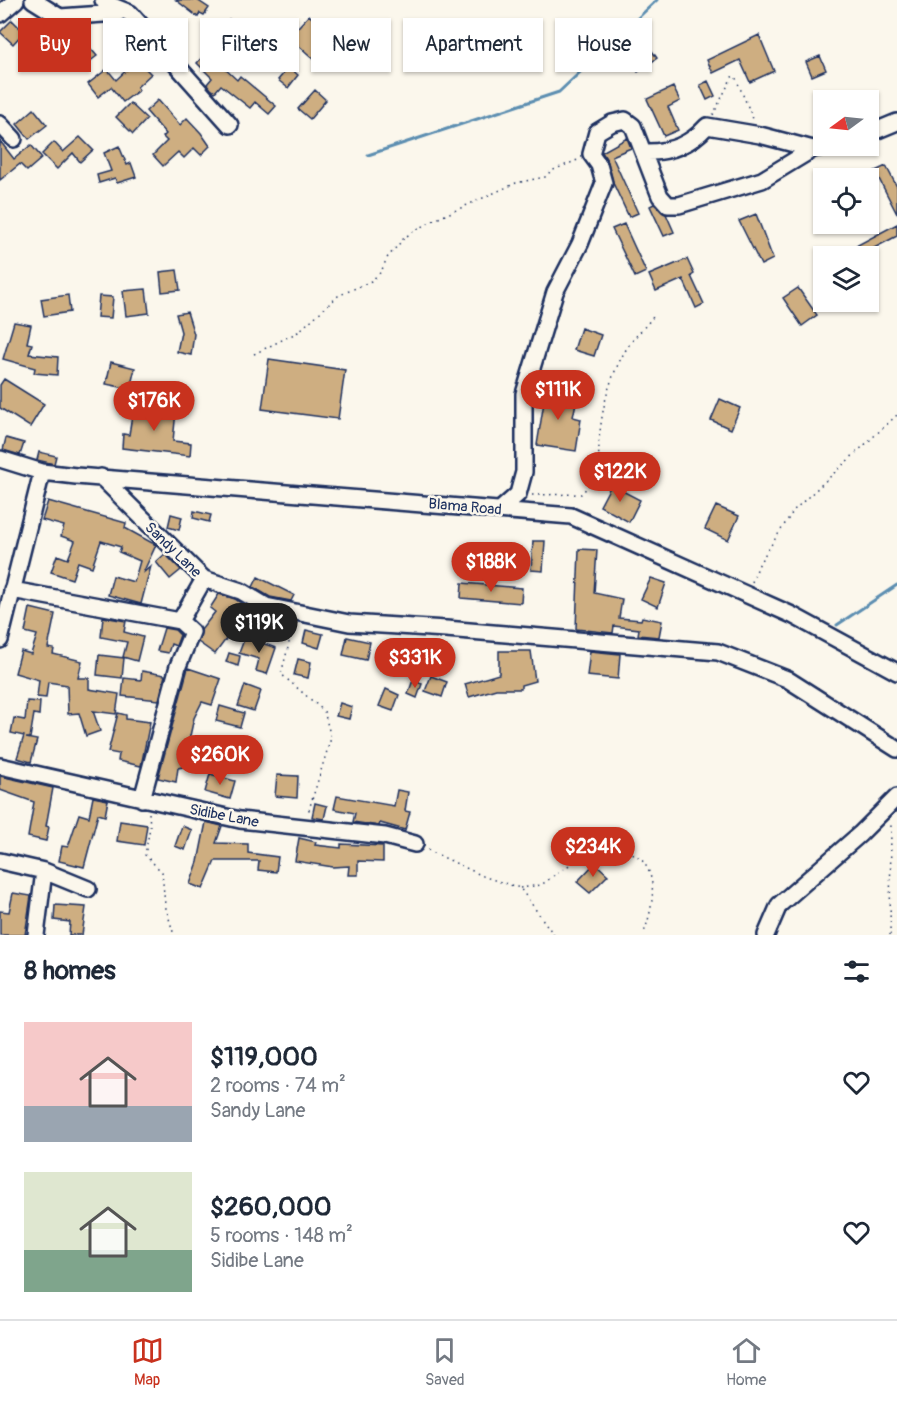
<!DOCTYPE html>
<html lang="en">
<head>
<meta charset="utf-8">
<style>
  :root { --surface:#fff; --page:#f6f6f7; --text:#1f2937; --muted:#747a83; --line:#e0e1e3; --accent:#c8321e }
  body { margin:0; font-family:Pangolin,sans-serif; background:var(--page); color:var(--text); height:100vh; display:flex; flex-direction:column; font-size:22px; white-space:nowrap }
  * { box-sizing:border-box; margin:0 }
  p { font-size:20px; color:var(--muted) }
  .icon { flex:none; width:33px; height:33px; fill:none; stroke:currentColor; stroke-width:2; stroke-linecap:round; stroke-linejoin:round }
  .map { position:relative; height:935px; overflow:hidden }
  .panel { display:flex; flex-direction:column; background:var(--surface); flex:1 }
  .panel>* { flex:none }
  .hud { position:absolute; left:18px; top:18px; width:861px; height:54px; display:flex; gap:12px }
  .needle { width:39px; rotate:255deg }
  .buttons { position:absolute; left:813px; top:90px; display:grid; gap:12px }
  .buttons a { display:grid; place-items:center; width:66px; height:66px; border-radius:0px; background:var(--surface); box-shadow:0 2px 4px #0004; font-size:30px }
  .price { position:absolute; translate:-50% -51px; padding:0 14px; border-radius:21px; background:var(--accent); color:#fff; font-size:20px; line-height:39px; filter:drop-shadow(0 2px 3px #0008) }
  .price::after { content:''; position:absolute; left:50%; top:36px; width:18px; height:14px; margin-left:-9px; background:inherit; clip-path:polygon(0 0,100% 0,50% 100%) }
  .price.selected { background:#222; color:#fff }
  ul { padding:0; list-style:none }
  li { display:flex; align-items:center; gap:18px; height:150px; padding:0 24px }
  li span { display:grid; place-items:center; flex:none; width:168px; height:120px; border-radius:0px; color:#555 }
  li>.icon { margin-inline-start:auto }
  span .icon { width:72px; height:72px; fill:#fffc; stroke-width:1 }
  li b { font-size:26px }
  h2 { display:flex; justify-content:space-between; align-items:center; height:72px; padding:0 24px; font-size:26px }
  .pill { padding:0 21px; border-radius:0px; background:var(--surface); box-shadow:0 2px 4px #0004; font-size:21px; line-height:54px }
  .pill.selected { background:var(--accent); color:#fff }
  .dock { display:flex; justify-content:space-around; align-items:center; height:84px; border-top:2px solid var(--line); background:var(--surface); font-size:16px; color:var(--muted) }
  .dock a { display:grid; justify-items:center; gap:3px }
  .dock .selected { color:var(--accent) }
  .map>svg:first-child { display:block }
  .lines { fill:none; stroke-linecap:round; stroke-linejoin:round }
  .stream { stroke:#5c8eb1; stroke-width:3 }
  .building { fill:#ceae81; stroke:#1b2f5e; stroke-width:1.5 }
  .minor-casing { stroke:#1b2f5e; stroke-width:20 }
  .path { stroke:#1b2f5e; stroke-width:1.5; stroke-dasharray:1.5 4.5; stroke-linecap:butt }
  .minor { stroke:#fbf7ec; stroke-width:15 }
  .labels { text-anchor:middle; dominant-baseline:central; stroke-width:5; stroke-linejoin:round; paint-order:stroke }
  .street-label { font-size:15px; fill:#1b2f5e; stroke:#fbf7ec }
</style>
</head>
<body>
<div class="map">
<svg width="897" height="935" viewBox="0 0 897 935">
  <rect width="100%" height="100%" fill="#fbf7ec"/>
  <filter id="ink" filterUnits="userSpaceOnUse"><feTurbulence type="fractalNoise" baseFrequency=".0167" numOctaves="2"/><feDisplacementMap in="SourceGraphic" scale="12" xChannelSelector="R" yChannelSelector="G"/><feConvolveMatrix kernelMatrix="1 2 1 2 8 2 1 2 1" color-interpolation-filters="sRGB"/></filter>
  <g filter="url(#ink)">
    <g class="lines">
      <path class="stream" d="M368 155 559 92 657 0
        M837 625 897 585"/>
    </g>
    <path class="building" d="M176 0H197L209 8 204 15 200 13 198 17Z
      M309 15 323 29 319 33 332 48 317 62 289 37Z
      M229 19 246 32 235 46 219 33Z
      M12 20 24 32 13 44 0 32Z
      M759 35 774 71 750 82 740 60 713 73 707 60Z
      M84 41 97 56 85 65 73 50Z
      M40 45 54 58 42 69 29 56Z
      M652 51 657 58 638 72 633 64Z
      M207 52 237 80 240 76 276 106 269 114 255 102 250 108 221 85 215 92 211 89 207 84 212 78 197 63Z
      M820 56 826 70 812 76 806 62Z
      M137 60 151 74 137 87 139 90 123 102 111 87 98 97 88 84 107 69 116 80Z
      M289 67 298 75 288 88 278 80Z
      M708 81 715 96 707 100 700 85Z
      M673 87 680 101 668 107 678 130 664 136 647 99Z
      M315 90 326 100 310 119 298 109Z
      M158 100 180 125 187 118 201 133 210 146 201 155 194 148 184 158 178 152 163 166 153 155 167 141 163 137 166 134 146 111Z
      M130 103 147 119 133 134 116 117Z
      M34 109 47 125 29 139 17 124Z
      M80 137 93 150 80 162 73 153 57 169 42 154 54 142 63 152Z
      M627 138 631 148 612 156 638 213 629 217 613 183 608 162 602 152Z
      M0 141 14 159 31 145 42 158 27 171 20 164 0 180Z
      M119 146 127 165 131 163 136 177 117 183 115 178 99 183 97 175 111 171 104 153Z
      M886 166 897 187V214L875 171Z
      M654 204 666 214 674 232 664 236 650 206Z
      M756 214 773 259 761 265 739 221Z
      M624 224 646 272 635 277 612 229Z
      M897 224V236L859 256 854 247Z
      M687 259 694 274 691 276 704 304 696 308 683 279 656 291 649 275Z
      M177 270 180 290 162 292 160 272Z
      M798 288 817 315 802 326 783 298Z
      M146 289 149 313 126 316 123 291Z
      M68 295 70 312 44 316 41 299Z
      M99 296 113 297 111 318 97 317Z
      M187 312 194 334 191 355 177 352 181 332 176 314Z
      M14 322 31 325 27 343 32 344 29 354 58 357 57 375 34 373 35 368 3 359Z
      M581 328 601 335 594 356 574 350Z
      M269 359 345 370 338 419 262 409Z
      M111 362 135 368 130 389 106 384Z
      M4 379 44 404 30 427 0 408V385Z
      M536 389 577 398 573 417 581 419 576 451 537 445 544 402 534 400Z
      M720 399 740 408 731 429 711 420Z
      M134 403 176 411 173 441 191 443 190 456 122 448 123 434 129 435Z
      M6 438 24 443 20 455 3 450Z
      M39 452 56 456 54 464 37 460Z
      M611 485 640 500 629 522 600 506Z
      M48 501 126 523 125 528 156 545 143 573 151 566 141 604 108 595 113 576 134 582 140 561 119 552 121 547 101 541 92 567 78 562 72 579 51 572 57 555 68 559 75 541 61 536 64 526 42 520Z
      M716 506 739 516 728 540 705 529Z
      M194 511 211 515 209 522 193 518Z
      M171 514 182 517 179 530 168 527Z
      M533 541H545L543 571 531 570Z
      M579 549 597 550 594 593 622 599 619 618 641 620 642 617 662 621 659 637 638 635 639 629 614 626 613 633 576 629Z
      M165 554 181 570 170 579 156 562Z
      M258 577 294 595 291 601 270 597 253 587Z
      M651 578 666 583 658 607 641 599Z
      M462 583 522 588 521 603 461 598Z
      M219 594 235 599 264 620 261 624 248 617 239 631 240 620 215 654 198 642 201 630 215 612 210 608Z
      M30 608 55 614 48 648 54 649 53 654 82 661 78 678H89V689L119 694 116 714 93 711 100 731 86 736 79 713 68 714 67 685 48 682 46 698 37 697 39 680 15 673 21 651 31 654 37 635 25 632Z
      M103 617 126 621 124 632 143 637 137 661 123 657 127 642 101 637Z
      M164 628 175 630 180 635 176 646 171 644 168 653 157 651Z
      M306 630 323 634 319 648 303 643Z
      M245 637 276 648 267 674 256 671 259 659 239 653Z
      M347 637 370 642 366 660 343 655Z
      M392 647 413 653 407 674 386 667Z
      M499 651H531L535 681 521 685V689H496L469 697 465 684 499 674Z
      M590 651 620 654 618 679 587 676Z
      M229 653 240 656 238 666 226 662Z
      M99 655 124 658 122 678 97 675Z
      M298 659 311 662 308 678 294 675Z
      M188 668 221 679 212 705 202 702 194 718 183 767 178 768 176 782 158 778Z
      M142 671 165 675 159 700 122 696 124 678 141 680Z
      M431 676 447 682 442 697 425 691Z
      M413 680 422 684 417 698 408 694Z
      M245 685 261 691 254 711 238 706Z
      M386 689 399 695 393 711 379 706Z
      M27 701 40 702 39 715 34 714 30 738H26L37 740 31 762 17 758 24 736 11 733 14 718 25 720Z
      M340 703 352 707 349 719 336 716Z
      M220 706 244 713 240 727 216 721Z
      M118 713 126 715V719L150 722 141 766 118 761 119 754 108 752Z
      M210 774 235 781 230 799 205 792Z
      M277 775 298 776 297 798 275 796Z
      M0 776 53 788 46 826 49 827 46 841 28 837 34 802 0 790Z
      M397 790 408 792 405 811 410 812 405 830 380 823 379 826 353 822 355 813 334 809 337 796 394 806Z
      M93 797 108 800 105 816 98 814 84 867 59 861 62 846 68 847 79 814 89 817Z
      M315 803 327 806 324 819 312 817Z
      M120 821 147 825 144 845 117 841Z
      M206 822 222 826 216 843 248 844V853L278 857 276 872 258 870 259 861H215L203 889 190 884 198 862Z
      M182 826 192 830 185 850 175 846Z
      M299 838 316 842 315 845 341 848V844L383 846V862L358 861V875H348L349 866 333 867 295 861Z
      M595 863 608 875 590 893 577 882Z
      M13 893 31 896 25 935H0V911L9 912Z
      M55 905 86 907 82 935H69L70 922 54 920Z"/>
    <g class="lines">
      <g class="minor-casing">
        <path id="minor" d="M33 0 60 17 118 13
          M103 0 105 3 130 13 230 125
          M0 14 16 0
          M0 124 14 139
          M868 134 897 122
          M644 152C670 153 690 145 707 126L760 135 813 149
          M0 459 42 472 76 476 571 516 792 615 897 672
          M101 477 204 579 180 621 192 632 178 666 142 799
          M500 510 518 494 524 472V394L555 292 580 244 604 183 599 165 591 154 597 132 612 123 625 120 633 126 660 196 668 205H679L762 180 813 149 826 146
          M204 579 241 591 266 606 349 623 446 629 718 652 787 679 897 749
          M12 590 180 621
          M0 640 42 472
          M0 766 240 820 385 836 415 844
          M0 861 44 871 88 889
          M36 935 44 871
          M766 935 779 905 860 834 897 797"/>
      </g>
      <path class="path" d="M713 115 732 77 735 76 754 121
        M254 354 298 332 338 296 371 281 381 272 387 258 405 237 432 221 516 183 545 177 551 171 580 159
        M532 495 581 494 599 475C597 433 603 390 624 353 631 340 644 328 653 317
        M752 582 760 562 794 510 897 415
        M289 624V644L281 674 324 711 331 738 308 813
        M149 813 150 827 145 855 162 872 165 905 174 935
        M428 850 485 877 520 888 554 935
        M520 888 541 885 596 846C609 848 626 848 637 856 661 874 652 912 643 935
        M890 935 891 821"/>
      <use href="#minor" class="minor"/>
    </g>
  </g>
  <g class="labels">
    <g class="street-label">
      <text transform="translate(465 507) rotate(5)">Blama Road</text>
      <text transform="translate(173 550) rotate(44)">Sandy Lane</text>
      <text transform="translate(224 816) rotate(11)">Sidibe Lane</text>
    </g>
  </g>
</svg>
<div class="buttons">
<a><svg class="needle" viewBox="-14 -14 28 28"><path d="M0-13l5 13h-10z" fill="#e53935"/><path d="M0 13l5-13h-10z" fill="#747a83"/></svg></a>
<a><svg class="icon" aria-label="locate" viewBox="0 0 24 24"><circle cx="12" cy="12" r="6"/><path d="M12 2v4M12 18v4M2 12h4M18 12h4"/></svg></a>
<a><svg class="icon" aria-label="layers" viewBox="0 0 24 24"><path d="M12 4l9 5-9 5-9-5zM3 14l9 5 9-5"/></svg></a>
</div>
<b class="price" style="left:558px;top:421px">$111K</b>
<b class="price" style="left:154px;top:432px">$176K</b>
<b class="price" style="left:620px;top:503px">$122K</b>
<b class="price" style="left:491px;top:593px">$188K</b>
<b class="price selected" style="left:259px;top:654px">$119K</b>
<b class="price" style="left:415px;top:689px">$331K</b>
<b class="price" style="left:220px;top:786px">$260K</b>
<b class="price" style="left:593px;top:878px">$234K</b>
<div class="hud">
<a class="pill selected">Buy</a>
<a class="pill">Rent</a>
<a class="pill">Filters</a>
<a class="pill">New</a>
<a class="pill">Apartment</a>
<a class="pill">House</a>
</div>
</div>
<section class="panel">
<h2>8 homes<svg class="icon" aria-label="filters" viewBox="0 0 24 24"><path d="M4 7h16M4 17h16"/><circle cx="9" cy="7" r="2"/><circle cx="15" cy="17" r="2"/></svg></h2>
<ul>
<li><span style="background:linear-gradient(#f6c9c9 70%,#9aa5b1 0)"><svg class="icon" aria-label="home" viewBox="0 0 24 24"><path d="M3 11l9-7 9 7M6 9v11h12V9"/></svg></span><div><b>$119,000</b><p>2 rooms · 74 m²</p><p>Sandy Lane</p></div><svg class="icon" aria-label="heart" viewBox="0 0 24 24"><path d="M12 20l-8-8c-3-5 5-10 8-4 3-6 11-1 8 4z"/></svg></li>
<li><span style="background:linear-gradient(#dfe7d0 65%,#7fa58c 0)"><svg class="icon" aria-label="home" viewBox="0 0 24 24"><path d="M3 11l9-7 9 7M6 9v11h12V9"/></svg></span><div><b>$260,000</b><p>5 rooms · 148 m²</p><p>Sidibe Lane</p></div><svg class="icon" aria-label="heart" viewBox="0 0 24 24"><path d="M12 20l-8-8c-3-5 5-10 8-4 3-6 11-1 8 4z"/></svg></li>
</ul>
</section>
<nav class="dock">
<a class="selected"><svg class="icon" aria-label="map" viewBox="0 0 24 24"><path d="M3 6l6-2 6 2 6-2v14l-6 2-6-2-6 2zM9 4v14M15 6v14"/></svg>Map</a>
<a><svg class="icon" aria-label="saved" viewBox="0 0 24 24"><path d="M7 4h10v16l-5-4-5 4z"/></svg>Saved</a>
<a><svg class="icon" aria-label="home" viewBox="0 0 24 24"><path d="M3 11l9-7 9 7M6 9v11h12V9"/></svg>Home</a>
</nav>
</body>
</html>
